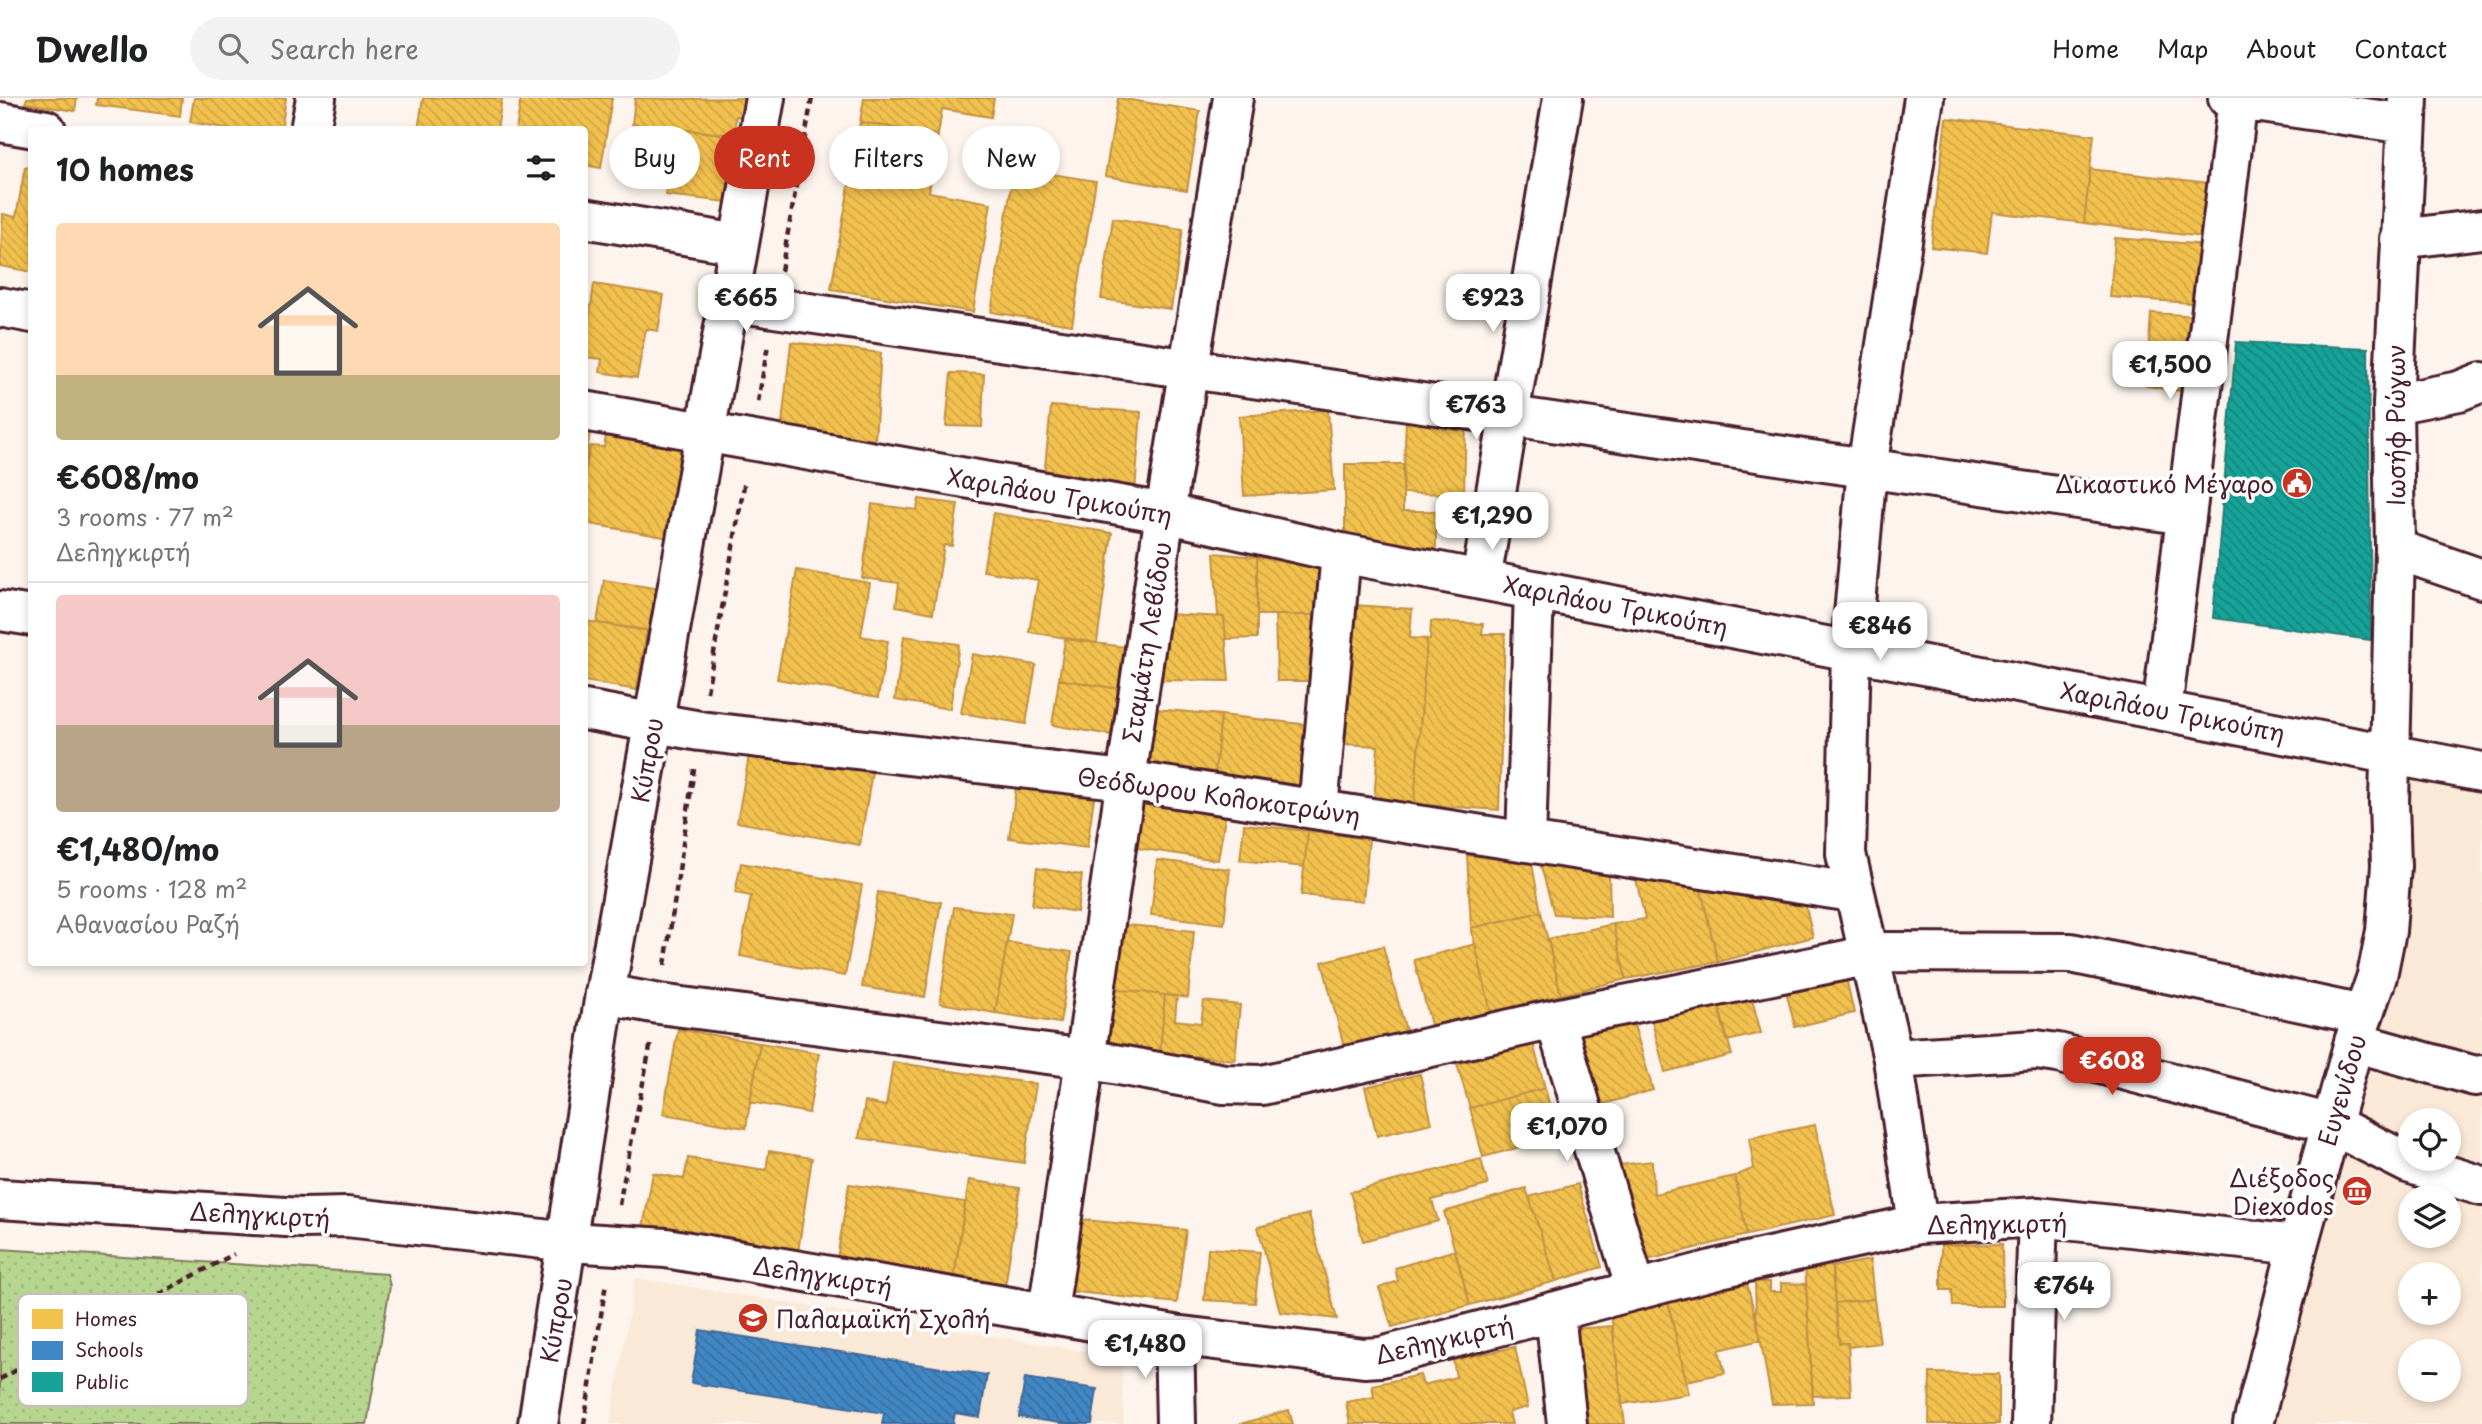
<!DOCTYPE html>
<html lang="en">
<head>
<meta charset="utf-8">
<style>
  :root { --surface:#fff; --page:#f2f2f2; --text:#202124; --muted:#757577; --line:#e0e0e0; --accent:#c8321e }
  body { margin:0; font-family:"Playpen Sans",sans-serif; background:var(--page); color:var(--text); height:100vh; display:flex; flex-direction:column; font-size:26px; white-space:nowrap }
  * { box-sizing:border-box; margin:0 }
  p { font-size:23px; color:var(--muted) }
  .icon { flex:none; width:38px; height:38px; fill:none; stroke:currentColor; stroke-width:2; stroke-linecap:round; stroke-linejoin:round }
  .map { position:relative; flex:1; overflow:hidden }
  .drawer { position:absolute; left:28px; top:28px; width:560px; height:840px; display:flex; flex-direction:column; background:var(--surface); border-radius:7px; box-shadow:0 4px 10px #0003 }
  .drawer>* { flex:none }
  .top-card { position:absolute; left:609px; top:28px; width:665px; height:63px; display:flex; gap:14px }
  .fabs { position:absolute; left:2398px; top:1010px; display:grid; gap:14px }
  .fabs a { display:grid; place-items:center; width:63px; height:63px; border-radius:50%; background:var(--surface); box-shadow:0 4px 10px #0003; font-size:35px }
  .price { position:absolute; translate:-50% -60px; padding:0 16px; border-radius:14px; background:#fff; color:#222; font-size:23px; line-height:46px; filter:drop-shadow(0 2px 4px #0008) }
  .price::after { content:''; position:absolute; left:50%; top:42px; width:21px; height:16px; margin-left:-10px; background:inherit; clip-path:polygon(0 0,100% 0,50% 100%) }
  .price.active { background:var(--accent); color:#fff }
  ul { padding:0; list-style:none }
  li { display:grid; align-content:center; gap:14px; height:371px; padding:0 28px }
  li+li { border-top:2px solid var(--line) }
  li span { display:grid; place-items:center; height:217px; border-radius:7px; color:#555 }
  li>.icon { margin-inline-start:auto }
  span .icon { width:126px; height:126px; fill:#fffc; stroke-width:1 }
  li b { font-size:30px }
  h2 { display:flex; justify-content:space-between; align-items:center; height:84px; padding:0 28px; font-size:30px }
  .pill { padding:0 24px; border-radius:32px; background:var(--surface); box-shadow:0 4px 10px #0003; font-size:24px; line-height:63px }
  .pill.active { background:var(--accent); color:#fff }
  header { display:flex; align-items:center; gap:42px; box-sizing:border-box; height:98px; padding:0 35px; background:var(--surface); border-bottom:2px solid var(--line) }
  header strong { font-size:33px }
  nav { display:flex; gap:38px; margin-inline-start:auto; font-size:24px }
  .search { width:490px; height:63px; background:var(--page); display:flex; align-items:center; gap:18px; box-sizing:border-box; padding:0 24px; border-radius:38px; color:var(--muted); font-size:26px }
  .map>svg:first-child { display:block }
  .built { fill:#fae9d7; fill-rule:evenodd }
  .park { fill:url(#park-dots); stroke:#807a5d; stroke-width:2 }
  .homes { fill:url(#homes-back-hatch); stroke:#c09044; stroke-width:2 }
  .schools { fill:url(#schools-back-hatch); stroke:#426897; stroke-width:2 }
  .public { fill:url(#public-back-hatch); stroke:#267b77; stroke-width:2 }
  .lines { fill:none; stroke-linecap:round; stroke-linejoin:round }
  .minor-casing { stroke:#4a1f2b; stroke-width:44 }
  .major-casing { stroke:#4a1f2b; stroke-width:44 }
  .path { stroke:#4a1f2b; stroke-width:4.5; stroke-dasharray:7 5; stroke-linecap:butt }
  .minor { stroke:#fff; stroke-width:38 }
  .major { stroke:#fff; stroke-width:38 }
  .labels { text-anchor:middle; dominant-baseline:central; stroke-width:7; stroke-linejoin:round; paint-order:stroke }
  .street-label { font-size:24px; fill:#4a1f2b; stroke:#fff }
  .poi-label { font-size:24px; fill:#4a1f2b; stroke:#fff; text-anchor:end }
  .key { fill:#fff; stroke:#c9bcbf; stroke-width:2 }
  .key-label { font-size:19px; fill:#4a1f2b }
</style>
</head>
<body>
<header>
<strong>Dwello</strong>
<div class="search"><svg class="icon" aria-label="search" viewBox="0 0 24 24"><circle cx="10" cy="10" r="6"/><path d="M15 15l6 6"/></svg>Search here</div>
<nav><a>Home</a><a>Map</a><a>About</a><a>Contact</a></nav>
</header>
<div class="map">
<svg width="2482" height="1326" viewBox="0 0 2482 1326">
  <defs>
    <pattern id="park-dots" width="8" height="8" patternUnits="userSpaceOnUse" patternTransform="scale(1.75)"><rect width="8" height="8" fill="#b6d68f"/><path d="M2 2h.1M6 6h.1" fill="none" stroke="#9eb77c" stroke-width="1.8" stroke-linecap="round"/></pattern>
    <pattern id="homes-back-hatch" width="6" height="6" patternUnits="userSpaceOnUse" patternTransform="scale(1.75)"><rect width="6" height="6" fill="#f2c14e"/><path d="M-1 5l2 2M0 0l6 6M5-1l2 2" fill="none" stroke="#d1a544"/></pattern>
    <pattern id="schools-back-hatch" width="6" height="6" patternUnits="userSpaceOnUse" patternTransform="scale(1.75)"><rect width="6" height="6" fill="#3f88c5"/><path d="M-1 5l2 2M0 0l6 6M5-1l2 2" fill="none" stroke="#376fa0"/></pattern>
    <pattern id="public-back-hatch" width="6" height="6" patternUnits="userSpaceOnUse" patternTransform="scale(1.75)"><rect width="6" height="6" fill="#17a398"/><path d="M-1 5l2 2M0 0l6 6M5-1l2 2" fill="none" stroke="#17847c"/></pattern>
  </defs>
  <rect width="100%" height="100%" fill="#fdf5ed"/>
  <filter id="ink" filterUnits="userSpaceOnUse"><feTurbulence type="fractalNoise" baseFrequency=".0143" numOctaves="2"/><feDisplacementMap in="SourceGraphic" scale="14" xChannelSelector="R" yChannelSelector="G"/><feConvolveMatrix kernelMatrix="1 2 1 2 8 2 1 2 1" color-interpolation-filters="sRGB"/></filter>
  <g filter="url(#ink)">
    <path class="built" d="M2386 633 2482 656V1326H2248L2374 835ZM2410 1022H2448V1060H2410ZM2410 1099H2448V1138H2410ZM2410 1176H2448V1214H2410ZM2410 1253H2448V1292H2410Z
      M635 1180 1121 1259 1124 1326H610Z"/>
    <path class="park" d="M0 1151 387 1176 390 1188 367 1326H0Z"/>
    <path class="homes" d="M27 0H77L75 13 25 5Z
      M97 0H182L180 18 96 7Z
      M194 0H286L281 32H235L190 24Z
      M423 0H502L497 32H418Z
      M521 0H612L601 70 584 67V32H516Z
      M635 0 671 1 753 0 751 20 736 18 734 37 632 26Z
      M864 0H994L991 19 942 11 938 37 860 24Z
      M1118 0 1200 13 1187 92 1105 78Z
      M1946 20 2094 37 2084 125 1992 114 1987 155 1931 149Z
      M860 24 938 37 929 94 991 105 973 214 831 191Z
      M674 31 734 37 726 104 666 97Z
      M25 69 32 70V174L0 168 3 116 16 119Z
      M1014 70 1096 83 1072 227 991 214Z
      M2090 71 2217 86 2211 140 2084 125Z
      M1113 120 1183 131 1171 211 1101 201Z
      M2115 140 2208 147 2203 206 2110 199Z
      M594 186 664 197 658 233 646 231 637 280 600 274 602 261 584 259Z
      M2151 215 2200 218 2195 295 2146 288Z
      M791 244 881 255 875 342 781 334Z
      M951 275 984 276 982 329 946 328Z
      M1051 308 1141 314 1135 394 1044 379Z
      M1328 312 1334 392 1244 398 1239 318Z
      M1406 321 1466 323 1464 396 1403 395Z
      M584 333 590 334 584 372Z
      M607 333 686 347 670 440 584 425 588 398H584V382L590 348 604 349Z
      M1345 366H1403V413H1436V450H1345Z
      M919 401 958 406 952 448 944 447 933 515 896 508 899 485 862 480 872 406 917 412Z
      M993 415 1112 435 1097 545 1029 534 1038 482 983 473Z
      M1214 455 1257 459V540L1226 541 1224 519H1218Z
      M1257 459 1320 470 1319 517H1257Z
      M797 472 870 485 861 538 888 543 878 600 777 581Z
      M604 482 661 491 655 534 597 525Z
      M1354 507 1412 511 1410 540 1427 541 1414 706 1374 703 1378 648 1343 646Z
      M1166 516 1224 519 1229 583 1162 582Z
      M1275 517H1319L1314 583H1277Z
      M584 523 647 532 637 592 584 583Z
      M1431 523 1483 526 1482 536H1505L1499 712 1414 706 1427 541 1430 542Z
      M904 538 959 546 950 611 895 602Z
      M1065 541 1126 549 1119 591 1059 581Z
      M972 556 1036 567 1026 626 961 615Z
      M1059 581 1119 591 1111 637 1052 627Z
      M1156 611 1221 617 1214 683 1149 677Z
      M1221 617 1319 628 1312 695 1214 683Z
      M750 652 872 674 860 747 737 724Z
      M1017 682 1095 692 1087 750 1009 740Z
      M1130 701 1226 714 1218 762 1123 748Z
      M1244 726 1308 733 1304 769 1240 762Z
      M1308 733 1369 741 1363 803 1301 797Z
      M1467 757 1532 766 1541 814 1471 830Z
      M1157 762 1230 771 1224 826 1151 817Z
      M741 765 862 787 845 878 740 858 751 798 735 795Z
      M1540 765 1609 774 1610 819 1554 816Z
      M1037 770 1082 777 1077 814 1032 807Z
      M1635 777 1699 784 1718 864 1626 881 1613 826 1645 821Z
      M1699 784 1803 797 1813 839 1718 864Z
      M878 794 941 804 925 899 862 889Z
      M954 809 1012 816 995 915 940 905Z
      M1541 814 1561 897 1491 914 1471 830Z
      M1116 826 1194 833 1188 900 1108 890Z
      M1613 826 1626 881 1561 897 1548 841Z
      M1007 844 1072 854 1060 925 995 915Z
      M1475 846 1491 914 1431 927 1414 862Z
      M1383 848 1408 940 1346 956 1322 864Z
      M1844 871 1854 915 1795 929 1784 885Z
      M1748 886 1761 935 1727 943 1715 895Z
      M1108 890 1165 897 1160 955 1100 948Z
      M1715 895 1732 957 1665 974 1649 912Z
      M1165 897 1177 898 1175 922 1201 925 1204 903 1240 907 1235 962 1160 955Z
      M1630 913 1653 992 1593 1009 1570 930Z
      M678 931 760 945 746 1030 663 1016Z
      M760 945 819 955 809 1015 750 1004Z
      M1533 945 1545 990 1470 1010 1457 966Z
      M893 964 1036 986 1024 1065 859 1040 865 1004 886 1008Z
      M1420 976 1432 1025 1377 1038 1365 989Z
      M1545 990 1558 1039 1483 1059 1470 1010Z
      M1815 1027 1835 1117 1747 1137 1735 1078 1754 1070 1749 1040Z
      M769 1053 812 1060 798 1154 643 1129 653 1075 684 1081 688 1060 766 1072Z
      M1481 1061 1488 1087 1432 1102 1438 1123 1363 1143 1350 1094Z
      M1652 1063 1654 1096 1735 1078 1747 1137 1647 1162 1618 1067Z
      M969 1082 1020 1090 1005 1189 954 1179Z
      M849 1086 965 1104 954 1179 837 1161Z
      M1578 1086 1602 1169 1556 1183 1529 1099Z
      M1526 1090 1556 1183 1470 1207 1444 1114Z
      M1309 1116 1337 1221 1280 1214 1258 1129Z
      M1075 1121 1186 1132 1177 1205 1068 1193Z
      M2002 1146 2003 1208H1953L1952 1192H1941V1147Z
      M1208 1150 1260 1154 1255 1205 1204 1202Z
      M1455 1152 1470 1207 1392 1229 1379 1190 1398 1183 1395 1170Z
      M1870 1162 1874 1201 1835 1205 1832 1169Z
      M1831 1164 1839 1245H1848L1851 1297 1813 1298 1805 1168Z
      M1755 1184H1770V1194H1781V1185L1806 1186 1813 1305 1772 1306 1756 1217Z
      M1747 1185 1761 1242 1719 1252 1725 1275 1686 1283 1668 1204Z
      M1874 1201 1880 1245 1848 1249V1245H1839L1835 1205Z
      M1668 1204 1689 1296 1622 1306 1611 1215Z
      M1612 1228 1625 1326H1570L1560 1232Z
      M1515 1249 1528 1309 1509 1314 1512 1326H1350L1346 1304 1374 1299 1372 1287 1420 1277 1423 1287 1456 1279 1453 1262Z
      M1930 1275 1999 1276V1326H1929Z
      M1289 1312 1293 1326H1240Z"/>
    <path class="schools" d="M700 1232 987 1277 980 1319 955 1315 953 1326H882L884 1315 691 1285Z
      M1025 1280 1097 1291 1092 1326H1067L1019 1319Z"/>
    <path class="public" d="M2236 244 2368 250 2371 542 2213 520Z"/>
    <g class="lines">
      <g class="minor-casing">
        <path id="minor" d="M2228 0 2406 26
          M0 24 46 32
          M310 32 316 0
          M584 120 738 146
          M2400 141 2482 131
          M727 203 2186 417
          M0 209 32 215
          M2393 306 2459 293 2482 284
          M584 313 1165 415 1341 455 2482 674
          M2395 451 2482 481
          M1481 482 1563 0
          M0 513 32 518
          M584 612 700 633 1125 682 1852 794
          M2162 612 2238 1
          M1318 711 1341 455
          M1526 744 1534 492
          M605 896 659 906 1086 961 1224 986 1262 987 1555 921 1886 854 2071 855 2363 917
          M1555 921 1636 1192
          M2354 944 2475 978 2482 977
          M1893 961 2036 952 2058 955 2331 1026 2408 1065 2482 1088
          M0 1101 302 1120 347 1119 569 1144 666 1150 1174 1237 1364 1260 1381 1259 1720 1170 1918 1126 2038 1119 2298 1147
          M1918 1126 1893 961 1846 756 1851 551 1867 370 1924 0
          M1048 1214 1165 415 1233 0
          M1555 1215 1567 1326
          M1174 1237 1176 1326
          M2031 1326 2038 1119
          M2253 1326 2298 1147 2354 944 2377 878 2386 833 2391 768 2389 705 2395 451 2393 306 2408 0"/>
      </g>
      <g class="major-casing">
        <path id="major" d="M538 1326 605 896 765 0"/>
      </g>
      <path class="path" d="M781 173 812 0
        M758 304 768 247
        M707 594 745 382
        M665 867 694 671
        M619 1107 651 944
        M0 1281 234 1156
        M584 1326 606 1185"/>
      <use href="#minor" class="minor"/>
      <use href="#major" class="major"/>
    </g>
  </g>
  <defs>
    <g id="civic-disc" transform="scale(1.575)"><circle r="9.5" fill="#c8321e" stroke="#fff"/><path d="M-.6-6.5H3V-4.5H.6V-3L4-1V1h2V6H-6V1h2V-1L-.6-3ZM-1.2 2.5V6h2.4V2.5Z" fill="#fff"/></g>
    <g id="museum-disc" transform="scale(1.575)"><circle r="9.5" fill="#c8321e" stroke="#fff"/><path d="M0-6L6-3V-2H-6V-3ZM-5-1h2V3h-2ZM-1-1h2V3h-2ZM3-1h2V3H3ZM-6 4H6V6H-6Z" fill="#fff"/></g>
    <g id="school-disc" transform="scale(1.575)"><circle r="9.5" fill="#c8321e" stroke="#fff"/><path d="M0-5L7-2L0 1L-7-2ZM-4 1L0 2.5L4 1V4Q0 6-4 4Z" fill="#fff"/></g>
  </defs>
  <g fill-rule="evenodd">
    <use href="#civic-disc" x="2297" y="385"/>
    <use href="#museum-disc" x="2357" y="1093"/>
    <use href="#school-disc" x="753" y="1220"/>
  </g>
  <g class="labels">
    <g class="street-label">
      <text transform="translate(2395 327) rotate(-90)">Ιωσήφ Ρώγων</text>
      <text transform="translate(1060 397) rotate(10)">Χαριλάου Τρικούπη</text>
      <text transform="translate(1616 507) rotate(11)">Χαριλάου Τρικούπη</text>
      <text transform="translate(1146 544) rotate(-81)">Σταμάτη Λεβίδου</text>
      <text transform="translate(2173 613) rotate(11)">Χαριλάου Τρικούπη</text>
      <text transform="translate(646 662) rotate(-80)">Κύπρου</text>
      <text transform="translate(1219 697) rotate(8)">Θεόδωρου Κολοκοτρώνη</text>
      <text transform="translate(2341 992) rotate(-74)">Ευγενίδου</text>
      <text transform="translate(260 1116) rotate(3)">Δεληγκιρτή</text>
      <text transform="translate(1997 1125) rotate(-1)">Δεληγκιρτή</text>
      <text transform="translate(823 1177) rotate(9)">Δεληγκιρτή</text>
      <text transform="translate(555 1222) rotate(-80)">Κύπρου</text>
      <text transform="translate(1444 1241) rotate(-13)">Δεληγκιρτή</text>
    </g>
    <g class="poi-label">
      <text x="2274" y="385">Δικαστικό Μέγαρο</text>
      <text x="2334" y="1079">Διέξοδος<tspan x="2334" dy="28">Diexodos</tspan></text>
      <text x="776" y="1220" text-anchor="start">Παλαμαϊκή Σχολή</text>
    </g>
  </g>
  <rect x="18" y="1196" width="230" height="112" rx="10" class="key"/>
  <rect x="32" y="1211" width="31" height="20" fill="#f2c14e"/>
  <rect x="32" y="1243" width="31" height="19" fill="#3f88c5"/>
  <rect x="32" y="1274" width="31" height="20" fill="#17a398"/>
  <g class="key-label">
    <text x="75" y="1228">Homes</text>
    <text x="75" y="1259">Schools</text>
    <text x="75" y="1291">Public</text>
  </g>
</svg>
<div class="fabs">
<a><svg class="icon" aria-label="locate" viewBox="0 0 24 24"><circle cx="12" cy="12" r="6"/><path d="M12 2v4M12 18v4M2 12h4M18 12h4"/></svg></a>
<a><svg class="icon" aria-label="layers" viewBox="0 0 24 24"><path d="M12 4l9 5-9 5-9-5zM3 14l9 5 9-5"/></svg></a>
<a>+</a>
<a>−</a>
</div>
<b class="price" style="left:746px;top:236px">€665</b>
<b class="price" style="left:1493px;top:236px">€923</b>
<b class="price" style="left:2170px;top:303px">€1,500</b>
<b class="price" style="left:1476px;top:343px">€763</b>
<b class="price" style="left:1492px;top:454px">€1,290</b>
<b class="price" style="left:1880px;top:564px">€846</b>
<b class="price active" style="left:2112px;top:999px">€608</b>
<b class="price" style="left:1567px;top:1065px">€1,070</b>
<b class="price" style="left:2064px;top:1224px">€764</b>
<b class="price" style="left:1145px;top:1282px">€1,480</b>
<div class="top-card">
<a class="pill">Buy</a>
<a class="pill active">Rent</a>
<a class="pill">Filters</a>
<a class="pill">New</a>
</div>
<section class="drawer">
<h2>10 homes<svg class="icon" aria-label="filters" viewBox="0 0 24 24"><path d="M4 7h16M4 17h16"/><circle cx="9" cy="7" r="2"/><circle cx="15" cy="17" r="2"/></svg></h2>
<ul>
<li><span style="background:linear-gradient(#ffd9b3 70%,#c2b280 0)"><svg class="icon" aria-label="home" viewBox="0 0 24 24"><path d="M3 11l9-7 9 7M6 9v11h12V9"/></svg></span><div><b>€608/mo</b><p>3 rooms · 77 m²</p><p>Δεληγκιρτή</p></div></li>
<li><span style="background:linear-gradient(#f6c9c9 60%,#b9a48a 0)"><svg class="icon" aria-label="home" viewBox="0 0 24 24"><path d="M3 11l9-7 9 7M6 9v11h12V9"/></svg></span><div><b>€1,480/mo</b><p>5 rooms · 128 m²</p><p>Αθανασίου Ραζή</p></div></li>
</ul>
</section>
</div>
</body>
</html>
